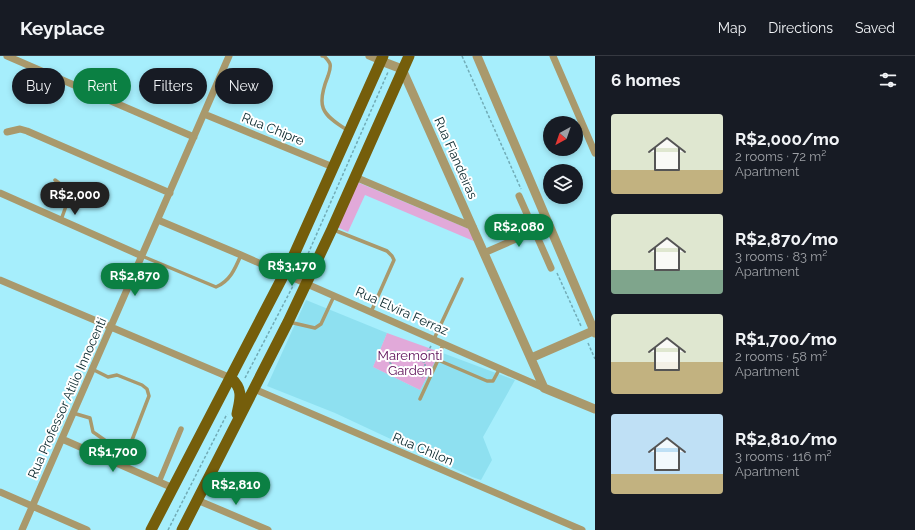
<!DOCTYPE html>
<html lang="en">
<head>
<meta charset="utf-8">
<style>
  :root { --surface:#171b24; --page:#20242c; --text:#f1f3f6; --muted:#9ea1a6; --line:#363941; --accent:#0b8043 }
  body { margin:0; font-family:Raleway,sans-serif; background:var(--page); color:var(--text); height:100vh; display:flex; flex-direction:column; font-size:15px; white-space:nowrap }
  * { box-sizing:border-box; margin:0 }
  p { font-size:13px; color:var(--muted) }
  .icon { flex:none; width:22px; height:22px; fill:none; stroke:currentColor; stroke-width:2; stroke-linecap:round; stroke-linejoin:round }
  .map { position:relative; flex:1; overflow:hidden }
  .sheet { display:flex; flex-direction:column; background:var(--surface); width:320px }
  .sheet>* { flex:none }
  .hud { position:absolute; left:12px; top:12px; width:380px; height:36px; display:flex; gap:8px }
  .needle { width:26px; rotate:220deg }
  .tools { position:absolute; left:543px; top:60px; display:grid; gap:8px }
  .tools a { display:grid; place-items:center; width:40px; height:40px; border-radius:50%; background:var(--surface); box-shadow:0 2px 6px #0003; font-size:20px }
  .price { position:absolute; translate:-50% -34px; padding:0 9px; border-radius:14px; background:var(--accent); color:#fff; font-size:13px; line-height:26px; filter:drop-shadow(0 1px 2px #0008) }
  .price::after { content:''; position:absolute; left:50%; top:24px; width:12px; height:9px; margin-left:-6px; background:inherit; clip-path:polygon(0 0,100% 0,50% 100%) }
  .price.on { background:#222; color:#fff }
  ul { padding:0; list-style:none }
  li { display:flex; align-items:center; gap:12px; height:100px; padding:0 16px }
  li span { display:grid; place-items:center; flex:none; width:112px; height:80px; border-radius:4px; color:#555 }
  li>.icon { margin-inline-start:auto }
  span .icon { width:48px; height:48px; fill:#fffc; stroke-width:1 }
  li b { font-size:17px }
  h2 { display:flex; justify-content:space-between; align-items:center; height:48px; padding:0 16px; font-size:17px }
  .tag { padding:0 14px; border-radius:18px; background:var(--surface); box-shadow:0 2px 6px #0003; font-size:14px; line-height:36px }
  .tag.on { background:var(--accent); color:#fff }
  header { display:flex; align-items:center; gap:24px; box-sizing:border-box; height:56px; padding:0 20px; background:var(--surface); border-bottom:1px solid var(--line) }
  header strong { font-size:19px }
  nav { display:flex; gap:22px; margin-inline-start:auto; font-size:14px }
  main { display:flex; flex:1; min-height:0 }
  .map>svg:first-child { display:block }
  .built { fill:#8ee0f0 }
  .green { fill:#e1a9d9 }
  .lines { fill:none; stroke-linecap:round; stroke-linejoin:round }
  .path { stroke:#72acb7; stroke-width:1.5; stroke-dasharray:3 2; stroke-linecap:butt }
  .service { stroke:#a9996c; stroke-width:3.5 }
  .pedestrian { stroke:#a9996c; stroke-width:5.5 }
  .minor { stroke:#a9996c; stroke-width:7 }
  .tertiary { stroke:#a9996c; stroke-width:9 }
  .primary { stroke:#755e0b; stroke-width:11 }
  .labels { text-anchor:middle; dominant-baseline:central; stroke-width:4; stroke-linejoin:round; paint-order:stroke }
  .street-label { font-size:13px; fill:#07262b; stroke:#fff }
  .park-label { font-size:13px; fill:#5c0e57; stroke:#fff }
</style>
</head>
<body>
<header>
<strong>Keyplace</strong>
<nav><a>Map</a><a>Directions</a><a>Saved</a></nav>
</header>
<main>
<div class="map">
<svg width="595" height="474" viewBox="0 0 595 474">
  <rect width="100%" height="100%" fill="#a6eefc"/>
  <path class="built" d="M306 244 387 277 373 311 420 334 440 296 515 324 483 381 492 404 481 424 472 421 335 357 267 330Z"/>
  <path class="green" d="M357 126 469 173 476 186 365 139 348 176 337 171Z
    M387 277 440 296 420 334 373 311Z"/>
  <g class="lines">
    <path class="path" d="M462 0 521 133
      M300 216 388 16
      M557 217 581 270
      M588 287 595 303
      M426 304 430 294
      M425 316V300L431 290
      M423 321 408 316 403 311C397 311 395 311 390 307V304L394 295 419 305 425 306
      M245 322 293 230
      M168 474 227 358"/>
    <path class="service" d="M322 0H324C326 2 329 5 330 8 331 12 329 17 328 20 316 50 321 58 347 74
      M55 124 68 134 70 139 61 164
      M334 174 387 195 392 200 394 204 371 256
      M142 200 216 231C230 225 235 213 241 199
      M289 266 315 272 321 268 334 240
      M434 283 462 223
      M443 288 438 304 487 325H493L500 312
      M420 343 438 304
      M73 357 90 362 93 376 96 378 106 385 122 391 129 387 132 384 149 340 147 333 142 329 117 319 108 321 92 313"/>
    <path class="pedestrian" d="M159 426 181 373"/>
    <path class="minor" d="M7 0 194 81
      M369 0 381 5
      M553 0 595 97
      M204 58 333 111
      M7 76 20 73 27 75 170 137
      M355 121 473 171
      M0 137 142 200
      M519 140 551 212
      M158 164 241 199 544 332
      M484 197 534 175
      M0 224 231 322
      M254 333 582 474
      M62 383 173 432
      M0 436 87 474
      M197 444 268 474
      M22 474 229 0"/>
    <path class="tertiary" d="M477 0 595 277
      M381 5 402 13 544 332 595 353
      M531 302 595 274"/>
    <path class="primary" d="M231 322C244 334 240 343 237 358
      M151 474 293 201 383 0
      M182 474 288 266 332 173 409 0"/>
  </g>
  <g class="labels">
    <g class="street-label">
      <text transform="translate(273 73) rotate(22)">Rua Chipre</text>
      <text transform="translate(456 102) rotate(66)">Rua Fiandeiras</text>
      <text transform="translate(402 255) rotate(24)">Rua Elvira Ferraz</text>
      <text transform="translate(67 342) rotate(-66)">Rua Professor Atílio Innocenti</text>
      <text transform="translate(423 393) rotate(23)">Rua Chilon</text>
    </g>
    <g class="park-label">
      <text x="410" y="299">Maremonti<tspan x="410" dy="15">Garden</tspan></text>
    </g>
  </g>
</svg>
<div class="tools">
<a><svg class="needle" viewBox="-14 -14 28 28"><path d="M0-13l5 13h-10z" fill="#e53935"/><path d="M0 13l5-13h-10z" fill="#9ea1a6"/></svg></a>
<a><svg class="icon" aria-label="layers" viewBox="0 0 24 24"><path d="M12 4l9 5-9 5-9-5zM3 14l9 5 9-5"/></svg></a>
</div>
<b class="price on" style="left:75px;top:160px">R$2,000</b>
<b class="price" style="left:519px;top:192px">R$2,080</b>
<b class="price" style="left:292px;top:231px">R$3,170</b>
<b class="price" style="left:135px;top:241px">R$2,870</b>
<b class="price" style="left:113px;top:417px">R$1,700</b>
<b class="price" style="left:236px;top:450px">R$2,810</b>
<div class="hud">
<a class="tag">Buy</a>
<a class="tag on">Rent</a>
<a class="tag">Filters</a>
<a class="tag">New</a>
</div>
</div>
<section class="sheet">
<h2>6 homes<svg class="icon" aria-label="filters" viewBox="0 0 24 24"><path d="M4 7h16M4 17h16"/><circle cx="9" cy="7" r="2"/><circle cx="15" cy="17" r="2"/></svg></h2>
<ul>
<li><span style="background:linear-gradient(#dfe7d0 70%,#c2b280 0)"><svg class="icon" aria-label="home" viewBox="0 0 24 24"><path d="M3 11l9-7 9 7M6 9v11h12V9"/></svg></span><div><b>R$2,000/mo</b><p>2 rooms · 72 m²</p><p>Apartment</p></div></li>
<li><span style="background:linear-gradient(#dfe7d0 70%,#7fa58c 0)"><svg class="icon" aria-label="home" viewBox="0 0 24 24"><path d="M3 11l9-7 9 7M6 9v11h12V9"/></svg></span><div><b>R$2,870/mo</b><p>3 rooms · 83 m²</p><p>Apartment</p></div></li>
<li><span style="background:linear-gradient(#dfe7d0 60%,#c2b280 0)"><svg class="icon" aria-label="home" viewBox="0 0 24 24"><path d="M3 11l9-7 9 7M6 9v11h12V9"/></svg></span><div><b>R$1,700/mo</b><p>2 rooms · 58 m²</p><p>Apartment</p></div></li>
<li><span style="background:linear-gradient(#bfe0f5 75%,#c2b280 0)"><svg class="icon" aria-label="home" viewBox="0 0 24 24"><path d="M3 11l9-7 9 7M6 9v11h12V9"/></svg></span><div><b>R$2,810/mo</b><p>3 rooms · 116 m²</p><p>Apartment</p></div></li>
</ul>
</section>
</main>
</body>
</html>
